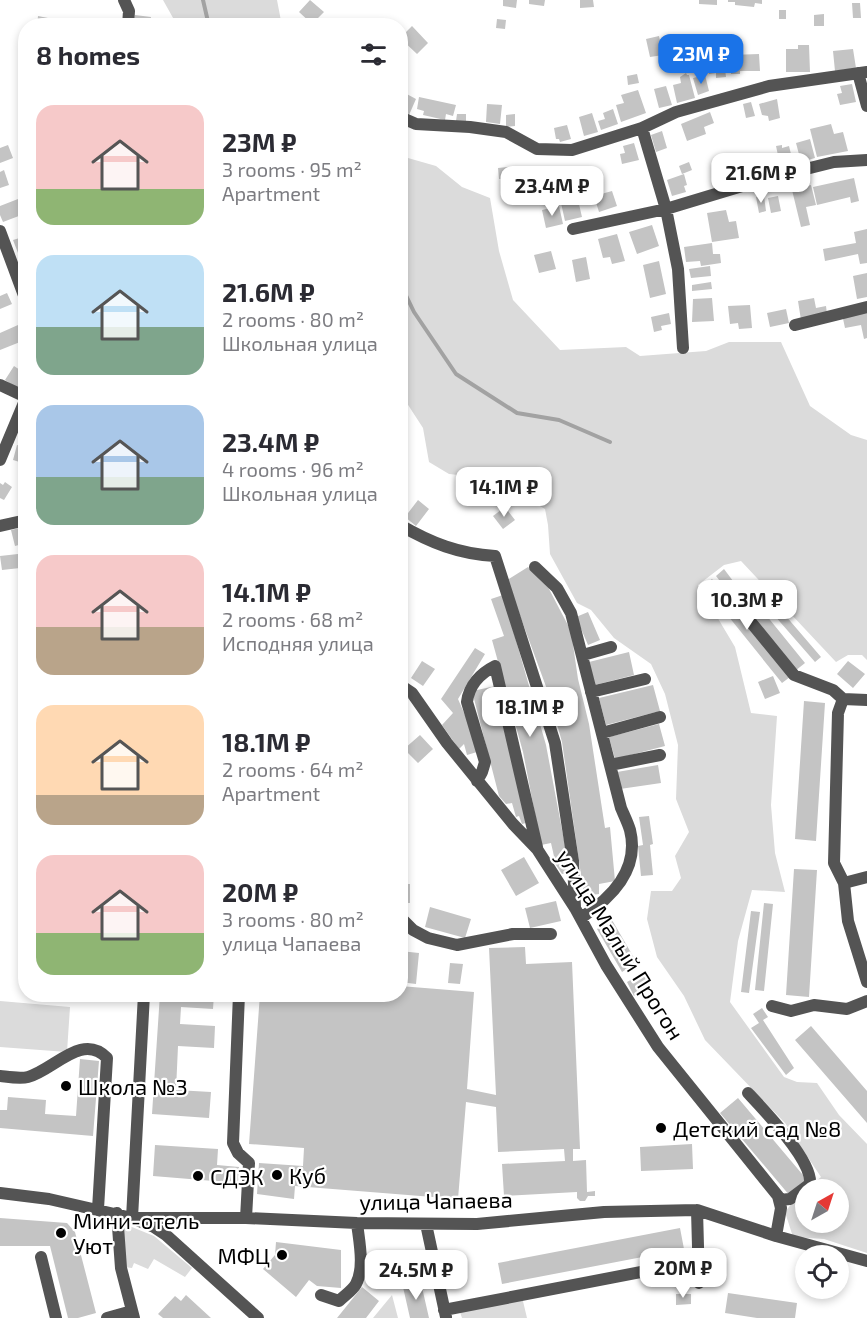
<!DOCTYPE html>
<html lang="en">
<head>
<meta charset="utf-8">
<style>
  :root { --surface:#fff; --page:#f7f7f7; --text:#2b2b33; --muted:#7c7c81; --accent:#1a73e8 }
  body { margin:0; font-family:"Exo 2",sans-serif; background:var(--page); color:var(--text); height:100vh; display:flex; flex-direction:column; font-size:22px; white-space:nowrap }
  * { box-sizing:border-box; margin:0 }
  p { font-size:20px; color:var(--muted) }
  .icon { flex:none; width:33px; height:33px; fill:none; stroke:currentColor; stroke-width:2; stroke-linecap:round; stroke-linejoin:round }
  .map { position:relative; flex:1; overflow:hidden }
  .drawer { position:absolute; left:18px; top:18px; width:390px; height:984px; display:flex; flex-direction:column; background:var(--surface); border-radius:24px; box-shadow:0 3px 9px #0003 }
  .drawer>* { flex:none }
  .needle { width:39px; rotate:39deg }
  .controls { position:absolute; left:795px; top:1179px; display:grid; gap:12px }
  .controls a { display:grid; place-items:center; width:54px; height:54px; border-radius:50%; background:var(--surface); box-shadow:0 3px 9px #0003; font-size:30px }
  .price { position:absolute; translate:-50% -51px; padding:0 14px; border-radius:12px; background:#fff; color:#222; font-size:20px; line-height:39px; filter:drop-shadow(0 2px 3px #0008) }
  .price::after { content:''; position:absolute; left:50%; top:36px; width:18px; height:14px; margin-left:-9px; background:inherit; clip-path:polygon(0 0,100% 0,50% 100%) }
  .price.current { background:var(--accent); color:#fff }
  ul { padding:0; list-style:none }
  li { display:flex; align-items:center; gap:18px; height:150px; padding:0 18px }
  li span { display:grid; place-items:center; flex:none; width:168px; height:120px; border-radius:18px; color:#555 }
  li>.icon { margin-inline-start:auto }
  span .icon { width:72px; height:72px; fill:#fffc; stroke-width:1 }
  li b { font-size:26px }
  h2 { display:flex; justify-content:space-between; align-items:center; height:72px; padding:0 18px; font-size:26px }
  .map>svg:first-child { display:block }
  .green { fill:#dbdbdb }
  .lines { fill:none; stroke-linecap:round; stroke-linejoin:round }
  .stream { stroke:#a2a2a2; stroke-width:4 }
  .building { fill:#c4c4c4 }
  .minor { stroke:#545454; stroke-width:12 }
  .poi-dot { fill:#000; stroke:#fff; stroke-width:2 }
  .labels { text-anchor:middle; dominant-baseline:central; stroke-width:4.5; stroke-linejoin:round; paint-order:stroke }
  .street-label { font-size:22px; fill:#000; stroke:#fff }
  .poi-label { font-size:22px; fill:#000; stroke:#fff; text-anchor:start }
</style>
</head>
<body>
<div class="map">
<svg width="867" height="1318" viewBox="0 0 867 1318">
  <rect width="100%" height="100%" fill="#fff"/>
  <path class="green" d="M163 0H277L281 21 279 26 177 25Z
    M401 156 436 166 462 187 490 198 499 251 513 300 560 350 626 347 640 356 706 351 729 342H781L810 406 851 435 867 440V660L862 655H848L836 662 741 561 724 565 698 585 735 647 751 713 777 716 771 805 775 853 785 892 752 890 738 941 730 1002 784 1077 797 1082 817 1083 839 1115 867 1144V1253L824 1239 793 1237 785 1212 796 1198 805 1190 806 1222H838V1190L807 1189 821 1177 785 1123 705 1040 684 996 657 957 647 919 651 891H672L681 878 675 856 689 832 676 799 678 745 665 694 651 664 614 638 591 610 577 603 550 554 548 525 545 509 533 502 500 487 468 476 449 474 429 462 423 428 401 394Z
    M0 1001 70 1007 67 1052 0 1047Z
    M122 1223 154 1236 192 1268 185 1277 154 1259 148 1269 134 1263 132 1268 124 1267Z
    M392 1295 398 1318H373Z
    M522 1297 527 1318H462L460 1312Z"/>
  <g class="lines">
    <path class="stream" d="M203 0 209 26
      M400 283 414 312 456 374 517 413 559 420 610 442"/>
  </g>
  <path class="building" d="M310 0 324 12 312 24 299 12Z
    M503 0H517L516 8 503 6Z
    M529 0H545L544 6 529 4Z
    M580 0H593L594 7 580 8Z
    M699 0H717V5L699 4Z
    M728 0H762V4L755 3 754 7 735 5V2H728Z
    M852 3H860L861 18H853Z
    M779 10H786V19H779Z
    M824 14V26H814V15Z
    M135 15 151 17 150 26H133Z
    M38 16 58 20 57 26H37Z
    M497 19 506 20 505 29 496 28Z
    M412 26 428 43 417 54 400 38Z
    M659 36 663 55 650 57 646 39Z
    M798 45H809L810 72H786V49H798Z
    M853 49 856 68 835 71 833 51Z
    M759 54 760 71H740V74H731V55Z
    M687 57H694L695 71 687 72Z
    M724 61 726 77 716 78V73L709 74 708 63Z
    M686 73 687 75H689L695 98 677 103 673 85 681 83 680 77Z
    M637 74 639 83 628 85 627 76Z
    M705 75 709 91 698 95 693 78Z
    M852 84 856 102 840 105 837 94 842 93 840 86Z
    M666 86 672 105 659 108 654 89Z
    M638 90 646 113 621 122 616 105 624 103 621 95Z
    M403 92 416 99 409 115 400 111V97Z
    M419 97 456 105 453 116 446 114 445 120 423 115 424 111 417 109Z
    M777 99 780 118 769 121 768 116 762 115 759 104Z
    M751 102 755 116 746 118 743 104Z
    M487 104 502 105 500 124 486 122Z
    M613 109 618 124 601 130 598 121 605 119 603 113Z
    M710 112 714 123 704 127 706 134 687 141 681 124Z
    M592 113 598 132 584 136 579 117Z
    M457 114H466V122L456 121Z
    M515 114V126L506 127V115Z
    M831 124 834 134 843 132 848 151 817 157 810 129Z
    M567 125 571 139 560 142 559 139H556L554 128Z
    M662 131 667 148 656 152 651 135Z
    M810 139 815 158 801 162 796 143Z
    M634 143 639 160 622 164 620 154 625 153 623 146Z
    M8 145 13 158 0 163V148Z
    M782 145V148L789 146 793 162 783 164 782 159 779 160 776 146Z
    M760 156 764 171 752 175 748 159Z
    M729 159 732 172 729 173 731 179 721 182 715 162Z
    M689 162 692 170 682 174 679 166Z
    M517 166 518 177 499 179 498 168Z
    M4 170 9 185 0 188V172Z
    M684 174 687 185 684 186 686 192 672 196 667 180Z
    M854 178 859 201 851 203 850 197 817 205 813 187Z
    M562 181 563 185 574 183 582 217 565 221 559 194 542 198 539 186Z
    M811 185 816 205 806 207 810 225 801 227 792 190Z
    M612 191 617 206 599 212 594 196Z
    M764 196 766 211 759 213 756 197Z
    M778 196 781 211 771 213 768 198Z
    M18 199 24 214 3 222 0 215V206Z
    M559 206 563 224 546 228 542 210Z
    M726 210 729 222 736 221 739 238 712 242 707 213Z
    M652 225 659 246 637 254 629 232Z
    M867 229V263L860 264 858 254 825 261 823 249 856 243 854 232Z
    M617 234 625 261 612 264 610 257 603 258 598 239Z
    M26 236V250L18 253 13 240Z
    M712 243 713 254H720L721 263 701 266 700 261 686 262 684 247Z
    M551 251 556 269 539 273 534 255Z
    M586 257 590 279 576 282 572 260Z
    M26 261V275L21 277 16 264Z
    M659 261 666 294 650 298 643 265Z
    M710 266 711 276 691 278 689 269Z
    M867 273V297L857 299 853 276Z
    M711 282 712 289 692 291V285Z
    M7 293 12 304 0 309V296Z
    M712 298 714 321 692 322 693 299Z
    M814 298 816 308 826 306 827 314 801 320 798 301Z
    M750 305 752 328 739 329 738 323 730 324 728 306Z
    M786 309 789 323 770 327 767 313Z
    M867 310V338L864 339 861 325 845 328 842 314Z
    M669 313 671 324 661 326 662 330 654 332 651 317Z
    M18 325 25 340 0 350V333Z
    M14 366 26 374 17 388 5 380Z
    M17 445 26 447V464L13 460Z
    M5 482 12 487 4 500 0 498V483L3 485Z
    M418 500 429 509 416 526 405 517Z
    M505 507 515 520 503 529 493 516Z
    M24 527 26 543 15 546 11 530Z
    M18 554 20 568 2 570 0 556Z
    M528 567 548 587 571 631 578 679 589 724 605 828 610 827 615 881 599 884V894L584 896 562 742 548 692 507 580Z
    M724 569 742 593 734 599 716 576Z
    M712 579 790 677 782 683 704 586Z
    M503 595 546 745 570 872 562 874 556 865 551 843 541 845 523 752 492 640 504 636 491 599Z
    M753 599 805 663 795 671 743 607Z
    M773 601 821 657 815 662 767 607Z
    M588 612 600 640 588 645 576 617Z
    M475 648 485 654 458 699 474 736 477 752 467 755 464 744 459 749 442 725 453 713 441 699Z
    M629 652 634 675 595 685 589 662Z
    M422 661 435 669 423 686 411 678Z
    M848 661 865 674 853 688 837 674Z
    M773 676 780 693 765 699 758 682Z
    M653 685 660 711 606 725 599 698Z
    M496 686 530 822 522 824 519 816 516 817 512 803 506 804 499 796 472 691Z
    M804 701 825 703 816 841 795 839Z
    M659 724 665 746 615 759 609 737Z
    M420 735 433 749 418 763 404 749Z
    M658 765 661 783 620 789 617 772Z
    M649 816 653 844 650 845 653 875 641 876 638 846 643 845 639 817Z
    M524 857 539 883 516 896 501 870Z
    M794 869 817 870 809 997 786 995Z
    M400 884H410V903H400Z
    M556 901 561 921 530 928 525 908Z
    M764 903 773 904 764 991 755 990Z
    M430 907 471 919 465 938 425 927Z
    M751 911 760 912 749 993 741 992Z
    M612 920 637 963 622 972 597 929Z
    M525 947 526 964 572 962 580 1149H573V1161L586 1160 587 1192 595 1191V1196H588L585 1201H580L577 1198V1192L504 1196 502 1164 565 1161 564 1149 498 1152 496 1107 466 1102 458 1199 295 1186 294 1199 257 1194 259 1163 303 1166 304 1148 249 1144 260 994 315 996 316 994H400V986L474 992 467 1089 496 1095 489 948Z
    M400 951 419 953 416 984 400 982Z
    M450 963 463 964 460 984 448 983Z
    M643 973 650 987 634 996 627 982Z
    M160 994H214L213 1009 181 1007 180 1024 215 1026 214 1048 178 1046 176 1090 211 1092 209 1118 152 1114Z
    M762 1008 768 1017 763 1020 794 1068 786 1075 751 1028 759 1023 753 1014Z
    M811 1026 867 1091V1123L795 1040Z
    M80 1059 99 1061 93 1136 0 1128V1110H7L8 1097 46 1100 45 1114 76 1116Z
    M738 1098 808 1181 790 1196 720 1113Z
    M692 1144 693 1169 641 1171 640 1147Z
    M155 1145 218 1149 217 1165 239 1167 238 1183 153 1176Z
    M0 1218 67 1223 75 1232 96 1313 78 1318H68L50 1246H0Z
    M680 1228 684 1249 502 1284 498 1263Z
    M276 1242 341 1250V1288L317 1286 309 1280 296 1297 263 1269 275 1255Z
    M421 1283 429 1318H410L403 1287Z
    M362 1287 379 1301 366 1318H337Z
    M728 1293 797 1303 795 1318H757L725 1313Z
    M676 1294H691V1304L676 1305Z
    M186 1295 211 1318H163L158 1314 175 1296 181 1301Z"/>
  <g class="lines">
    <path class="minor" d="M124 0 129 11 128 26
      M858 73 867 106
      M400 117 416 124 470 127 506 132 537 149 572 150 642 128 676 112 769 86 867 72
      M642 128 666 209 678 269 683 348
      M573 229 666 209 762 180 834 162 867 160
      M0 231 26 301
      M795 325 867 307
      M0 385 26 397
      M0 460 26 398
      M400 525C431 543 459 554 495 556L555 743 573 861 575 908
      M0 526 22 521
      M535 567 557 588 571 613 621 808C624 815 628 823 630 830 640 870 611 898 581 918
      M736 604 794 675 833 690 843 699 838 713 834 863 844 883
      M583 655 611 647
      M400 685 412 693 447 743 513 824 537 849 575 908 606 965 658 1047 778 1196 781 1208 776 1236
      M591 692 645 679
      M843 699 867 700
      M602 733 660 717
      M610 765 660 755
      M477 781 482 772 485 762 467 702C469 685 481 673 495 666L537 847
      M867 877 844 883 848 921 867 982
      M400 919 403 920 413 930 428 938 457 945 513 934H551
      M239 994 233 1143 238 1153 249 1163 246 1218
      M772 1006 791 1011 814 1005 847 1009 867 1001
      M0 1076C9 1077 20 1079 28 1077 54 1070 82 1032 107 1058L98 1209
      M748 1093C764 1110 813 1161 810 1184L790 1199 779 1200
      M0 1193 49 1199 132 1218H246L357 1223 477 1224 604 1212 697 1210 776 1236 867 1261
      M697 1210 699 1283
      M117 1213 121 1268 134 1318
      M132 1218 144 994
      M139 1221 154 1227 166 1235 258 1318
      M426 1224 446 1317
      M41 1257 56 1318
      M321 1295 339 1301C344 1296 353 1290 356 1284 365 1267 359 1241 357 1223
      M444 1310 698 1261
      M107 1318 132 1311"/>
  </g>
  <g class="poi-dot">
    <circle cx="66" cy="1086" r="6"/>
    <circle cx="661" cy="1128" r="6"/>
    <circle cx="277" cy="1175" r="6"/>
    <circle cx="198" cy="1176" r="6"/>
    <circle cx="61" cy="1233" r="6"/>
    <circle cx="282" cy="1255" r="6"/>
  </g>
  <g class="labels">
    <g class="street-label">
      <text transform="translate(621 944) rotate(58)">улица Малый Прогон</text>
      <text transform="translate(436 1200) rotate(-1)">улица Чапаева</text>
    </g>
    <g class="poi-label">
      <text x="78" y="1086">Школа №3</text>
      <text x="673" y="1128">Детский сад №8</text>
      <text x="289" y="1175">Куб</text>
      <text x="210" y="1176">СДЭК</text>
      <text x="73" y="1220">Мини-отель<tspan x="73" dy="25">Уют</tspan></text>
      <text x="270" y="1255" text-anchor="end">МФЦ</text>
    </g>
  </g>
</svg>
<div class="controls">
<a><svg class="needle" viewBox="-14 -14 28 28"><path d="M0-13l5 13h-10z" fill="#e53935"/><path d="M0 13l5-13h-10z" fill="#7c7c81"/></svg></a>
<a><svg class="icon" aria-label="locate" viewBox="0 0 24 24"><circle cx="12" cy="12" r="6"/><path d="M12 2v4M12 18v4M2 12h4M18 12h4"/></svg></a>
</div>
<b class="price current" style="left:701px;top:85px">23M ₽</b>
<b class="price" style="left:761px;top:204px">21.6M ₽</b>
<b class="price" style="left:552px;top:217px">23.4M ₽</b>
<b class="price" style="left:504px;top:518px">14.1M ₽</b>
<b class="price" style="left:747px;top:631px">10.3M ₽</b>
<b class="price" style="left:530px;top:738px">18.1M ₽</b>
<b class="price" style="left:683px;top:1299px">20M ₽</b>
<b class="price" style="left:416px;top:1301px">24.5M ₽</b>
<section class="drawer">
<h2>8 homes<svg class="icon" aria-label="filters" viewBox="0 0 24 24"><path d="M4 7h16M4 17h16"/><circle cx="9" cy="7" r="2"/><circle cx="15" cy="17" r="2"/></svg></h2>
<ul>
<li><span style="background:linear-gradient(#f6c9c9 70%,#8fb573 0)"><svg class="icon" aria-label="home" viewBox="0 0 24 24"><path d="M3 11l9-7 9 7M6 9v11h12V9"/></svg></span><div><b>23M ₽</b><p>3 rooms · 95 m²</p><p>Apartment</p></div></li>
<li><span style="background:linear-gradient(#bfe0f5 60%,#7fa58c 0)"><svg class="icon" aria-label="home" viewBox="0 0 24 24"><path d="M3 11l9-7 9 7M6 9v11h12V9"/></svg></span><div><b>21.6M ₽</b><p>2 rooms · 80 m²</p><p>Школьная улица</p></div></li>
<li><span style="background:linear-gradient(#a9c7e8 60%,#7fa58c 0)"><svg class="icon" aria-label="home" viewBox="0 0 24 24"><path d="M3 11l9-7 9 7M6 9v11h12V9"/></svg></span><div><b>23.4M ₽</b><p>4 rooms · 96 m²</p><p>Школьная улица</p></div></li>
<li><span style="background:linear-gradient(#f6c9c9 60%,#b9a48a 0)"><svg class="icon" aria-label="home" viewBox="0 0 24 24"><path d="M3 11l9-7 9 7M6 9v11h12V9"/></svg></span><div><b>14.1M ₽</b><p>2 rooms · 68 m²</p><p>Исподняя улица</p></div></li>
<li><span style="background:linear-gradient(#ffd9b3 75%,#b9a48a 0)"><svg class="icon" aria-label="home" viewBox="0 0 24 24"><path d="M3 11l9-7 9 7M6 9v11h12V9"/></svg></span><div><b>18.1M ₽</b><p>2 rooms · 64 m²</p><p>Apartment</p></div></li>
<li><span style="background:linear-gradient(#f6c9c9 65%,#8fb573 0)"><svg class="icon" aria-label="home" viewBox="0 0 24 24"><path d="M3 11l9-7 9 7M6 9v11h12V9"/></svg></span><div><b>20M ₽</b><p>3 rooms · 80 m²</p><p>улица Чапаева</p></div></li>
</ul>
</section>
</div>
</body>
</html>
